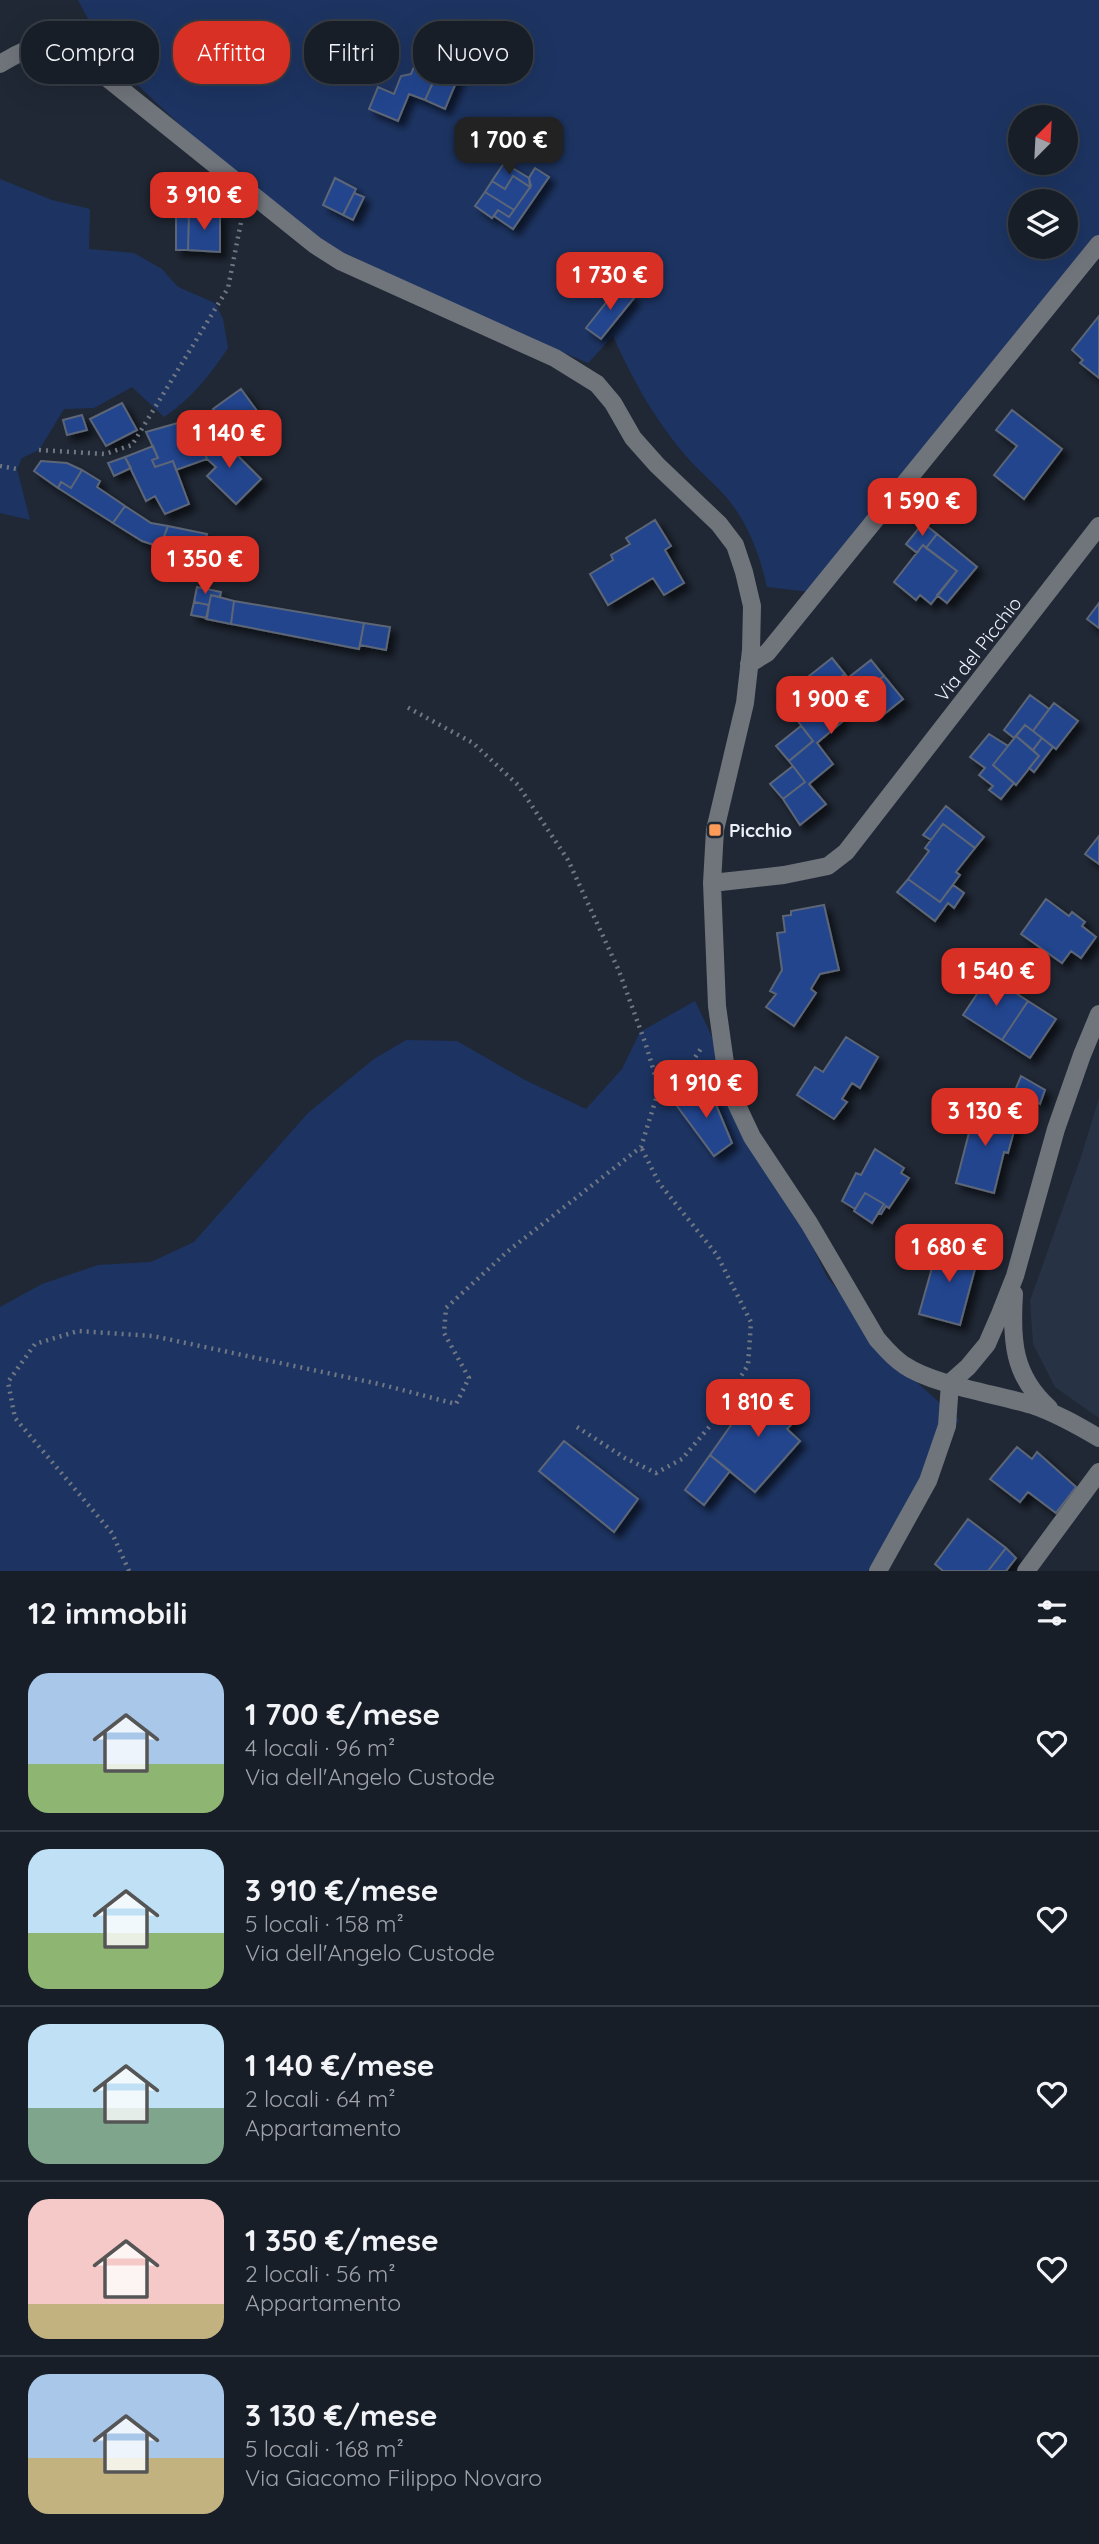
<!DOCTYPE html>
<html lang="it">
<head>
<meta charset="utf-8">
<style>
  :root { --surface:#181e28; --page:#252b34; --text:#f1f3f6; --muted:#9fa2a8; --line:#363c45; --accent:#d93025 }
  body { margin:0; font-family:Quicksand,sans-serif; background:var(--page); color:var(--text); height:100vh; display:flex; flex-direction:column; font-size:26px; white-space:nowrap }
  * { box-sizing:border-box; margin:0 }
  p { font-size:23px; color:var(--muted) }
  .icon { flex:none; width:38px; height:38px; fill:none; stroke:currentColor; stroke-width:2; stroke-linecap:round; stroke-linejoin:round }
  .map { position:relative; height:1571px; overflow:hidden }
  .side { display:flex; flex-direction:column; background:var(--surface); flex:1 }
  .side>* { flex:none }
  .top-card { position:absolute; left:21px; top:21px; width:700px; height:63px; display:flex; gap:14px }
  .needle { width:46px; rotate:24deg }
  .fabs { position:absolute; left:1008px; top:105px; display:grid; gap:14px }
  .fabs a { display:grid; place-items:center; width:70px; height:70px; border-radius:50%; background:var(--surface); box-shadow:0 7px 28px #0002,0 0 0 2px var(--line); font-size:35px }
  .price { position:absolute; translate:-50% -60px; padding:0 16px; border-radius:14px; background:var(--accent); color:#fff; font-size:23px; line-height:46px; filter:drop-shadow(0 2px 4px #0008) }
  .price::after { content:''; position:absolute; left:50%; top:42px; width:21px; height:16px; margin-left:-10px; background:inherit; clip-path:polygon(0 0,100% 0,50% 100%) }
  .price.selected { background:#222; color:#fff }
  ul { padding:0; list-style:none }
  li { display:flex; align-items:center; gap:21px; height:175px; padding:0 28px }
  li+li { border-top:2px solid var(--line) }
  li span { display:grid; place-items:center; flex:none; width:196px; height:140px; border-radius:21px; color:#555 }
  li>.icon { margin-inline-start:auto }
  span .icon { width:84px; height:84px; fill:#fffc; stroke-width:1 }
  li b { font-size:30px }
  h2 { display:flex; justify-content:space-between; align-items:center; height:84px; padding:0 28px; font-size:30px }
  .tag { padding:0 24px; border-radius:28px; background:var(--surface); box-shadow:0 7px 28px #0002,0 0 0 2px var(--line); font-size:24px; line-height:63px }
  .tag.selected { background:var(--accent); color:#fff }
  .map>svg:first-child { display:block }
  .built { fill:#273245 }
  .green { fill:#1d3462; fill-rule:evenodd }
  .building { fill:#22458e; stroke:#5d6676; stroke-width:2; filter:url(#shadow) }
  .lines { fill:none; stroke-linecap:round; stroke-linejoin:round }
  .path { stroke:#707783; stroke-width:4.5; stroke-dasharray:2 5; stroke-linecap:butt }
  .minor { stroke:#70747b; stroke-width:18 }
  .poi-dot { fill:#ff9b59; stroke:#202835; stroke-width:2.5 }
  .labels { text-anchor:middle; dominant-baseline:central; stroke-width:5; stroke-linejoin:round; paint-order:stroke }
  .street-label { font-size:19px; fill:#ebf0f9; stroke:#202835 }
  .poi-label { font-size:19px; font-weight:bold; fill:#ebf0f9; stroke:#202835; text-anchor:start }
</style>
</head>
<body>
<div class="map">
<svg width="1099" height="1571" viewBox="0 0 1099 1571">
  <defs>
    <filter id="shadow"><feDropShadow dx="6" dy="6" stdDeviation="3.5" flood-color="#0009"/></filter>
  </defs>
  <rect width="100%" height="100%" fill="#202835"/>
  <path class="built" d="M1099 1098V1418L1055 1387 1033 1344 1030 1301 1081 1157Z"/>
  <path class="green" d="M78 0H1099V236L811 592 767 587C760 556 749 525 728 499 715 484 699 471 686 456 655 420 632 379 613 336L588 363 480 317 332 247 266 197 196 140 109 58ZM1020 117H1066V163H1020ZM1020 201H1066V247H1020Z
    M0 179 52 200 90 209 89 249 134 253 162 269 178 287 215 303 223 319 228 348C210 375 191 399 164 417L132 387 94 408 64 409 39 450 22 458 17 469 30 520 0 513Z
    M695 1001 827 1277 903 1370 959 1420 874 1571H0V1307L42 1284 98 1265 151 1262 194 1242 308 1113 374 1059 406 1040 457 1041 525 1080 586 1109 622 1069 640 1032Z"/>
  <path class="building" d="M419 55 441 65 425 100 409 94 398 121 369 109 378 87 394 94 401 76 411 74Z
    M441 65 460 73 445 109 425 100Z
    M504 163 529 178 530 187 513 176 505 189 492 181Z
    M535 168 549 177 513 229 494 216 498 210 509 217 531 186 529 178Z
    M513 176 530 187 514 210 485 192 492 181 505 189Z
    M335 178 356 189 343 215 323 205Z
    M485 192 514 210 509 217 498 210 492 218 475 206Z
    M354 193 364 197 353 220 343 215Z
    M176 211 189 212 188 250H176Z
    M189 212 220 213V252L188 250Z
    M620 285 634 298 601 339 586 328Z
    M1099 316V378L1080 363 1083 360 1072 350Z
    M241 389 263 419 239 436 229 422 219 432 210 423 218 415 213 409Z
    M122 403 137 430 106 446 90 419Z
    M1012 410 1062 449 1024 499 994 475 1017 446 996 430Z
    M82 415 87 430 67 435 63 420Z
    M192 419 207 459 176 470 173 461 155 467 152 460 158 458 146 432Z
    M215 433 261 479 236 504 207 476 216 467 207 459 202 446Z
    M153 446 158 458 152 460 155 467 173 461 189 504 165 514 155 496 146 501 125 457Z
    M125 457 131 468 114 476 108 463Z
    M41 461 67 463 82 470 71 488 61 482 58 488 34 471Z
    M82 470 100 481 97 487 125 506 113 523 58 488 61 482 71 488Z
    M125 506 151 523 168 526 160 547 142 541 113 523Z
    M655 520 671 546 665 550 684 583 664 595 653 578 608 605 590 574 613 560 611 555 630 544 626 538Z
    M923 523 937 534 926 548 923 545 917 553 906 544Z
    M168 526 207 534 200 560 160 547Z
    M937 534 977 567 947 603 937 595 957 571 926 548Z
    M206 538 237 547 240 568 201 558Z
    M923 545 957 571 931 604 920 595 916 600 894 582Z
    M197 587 221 592 220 597 211 595 209 605 194 602Z
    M211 595 234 601 231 624 206 619Z
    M234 601 364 623 359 649 231 624Z
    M194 602 209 605 207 618 191 615Z
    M1099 603V628L1087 619Z
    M364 623 390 627 386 650 360 645Z
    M832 658 845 674 817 696 821 701 797 720 785 705 803 691 801 688 807 683 804 680Z
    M871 660 884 676 861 694 848 678Z
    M845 674 861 694 884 676 903 699 878 719 862 699 838 718 842 722 817 743 833 764 809 784 826 804 800 825 783 799 805 782 789 761 813 741 797 720 821 701 817 696Z
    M1030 695 1049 709 1033 731 1025 725 1014 738 1004 730Z
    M1054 703 1078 721 1056 749 1033 731Z
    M1025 725 1042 738 1033 750 1016 736Z
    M801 726 813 741 789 761 776 746Z
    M989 734 1008 746 993 765 1014 783 1001 799 989 790 993 786 979 775 985 768 970 757Z
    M1016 736 1039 756 1016 785 993 765Z
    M1042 738 1053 747 1034 772 1029 768 1039 756 1033 750Z
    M793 766 805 782 783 799 770 784Z
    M946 806 984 837 975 848 943 824 931 840 923 835Z
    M943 824 975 848 956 872 960 875 940 902 908 879 929 851 925 848Z
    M1099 836V864L1085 854Z
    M908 879 940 902 953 885 964 893 954 908 948 903 935 921 897 892Z
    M1046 899 1069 916 1072 912 1085 922 1082 926 1096 937 1081 958 1071 951 1062 963 1021 934Z
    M824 905 839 970 820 974 811 989 816 993 794 1026 766 1007 776 994 770 991 782 970 777 933 785 932 783 916 791 915V911Z
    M989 976 1028 1001 1002 1040 963 1015Z
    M1028 1001 1056 1019 1030 1058 1002 1040Z
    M846 1037 878 1057 860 1088 852 1083 842 1099 847 1102 834 1119 797 1095 815 1067 823 1072Z
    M1021 1076 1045 1090 1040 1104 1016 1088Z
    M709 1088 732 1143 714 1156 677 1106 689 1096Z
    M972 1103 1003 1111 1002 1116 1017 1120 1008 1153 1004 1152 994 1193 956 1183 971 1125 966 1124Z
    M875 1149 904 1168 901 1173 909 1178 889 1208 886 1206 881 1214 878 1213 884 1204 865 1193 855 1209 842 1201 856 1173 861 1175Z
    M865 1193 884 1204 872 1223 854 1211Z
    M939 1243 979 1254 960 1325 919 1314Z
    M760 1384 800 1415 787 1429 800 1441 755 1492 710 1455Z
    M564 1441 638 1499 614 1532 539 1471Z
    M1017 1447 1032 1459 1037 1452 1076 1487 1056 1513 1028 1492 1020 1502 990 1479Z
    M710 1455 730 1471 704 1505 685 1490Z
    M968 1519 1006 1548 988 1571H943L935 1564Z
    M1006 1548 1016 1558 1006 1571H988Z"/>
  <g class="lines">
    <path class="path" d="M39 450 105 454 132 445 228 288 243 212
      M0 466 17 469
      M659 1089 688 1068 702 1047
      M577 1427 625 1458 656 1473 682 1459 710 1426 748 1365 751 1322 717 1255 659 1183 641 1147
      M129 1571 112 1533 15 1418 8 1382 35 1344 78 1331 153 1336 379 1384 456 1404 469 1378 444 1333 446 1308 508 1251 641 1147 659 1089 646 1045 619 971 568 860 518 785 473 743 405 706"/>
    <path class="minor" d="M0 64C30 45 48 40 81 57L315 245 340 261 555 358 597 384 613 403 633 438 657 465 719 524 735 545 744 572 752 606 751 650 745 703 715 830 712 883 717 1006 726 1070 736 1103 752 1137 809 1223 877 1339C885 1348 893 1358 904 1365 933 1385 996 1394 1032 1405 1056 1413 1077 1425 1099 1438
      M749 664 767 653 1099 244
      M712 883 784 875 828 866 846 852 1099 526
      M1014 1294C1011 1340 1013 1376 1049 1408
      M950 1383 968 1367 987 1344 1000 1314 1015 1276 1056 1129 1082 1055 1099 1014
      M878 1571 928 1481 947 1426 950 1383
      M1026 1571 1099 1472"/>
  </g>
  <rect class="poi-dot" x="708" y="823" width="14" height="14" rx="3.5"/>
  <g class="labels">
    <g class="street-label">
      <text transform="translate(978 649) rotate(-52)">Via del Picchio</text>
    </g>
    <g class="poi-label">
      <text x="729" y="830">Picchio</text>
    </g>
  </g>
</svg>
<div class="fabs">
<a><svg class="needle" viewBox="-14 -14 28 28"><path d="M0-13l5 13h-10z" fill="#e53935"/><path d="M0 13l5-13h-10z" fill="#9fa2a8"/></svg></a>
<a><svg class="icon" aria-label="layers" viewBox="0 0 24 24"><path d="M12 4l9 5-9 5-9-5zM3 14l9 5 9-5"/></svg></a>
</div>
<b class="price selected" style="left:509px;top:177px">1 700 €</b>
<b class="price" style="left:204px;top:232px">3 910 €</b>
<b class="price" style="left:610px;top:312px">1 730 €</b>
<b class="price" style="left:229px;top:470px">1 140 €</b>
<b class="price" style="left:922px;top:538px">1 590 €</b>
<b class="price" style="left:205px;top:596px">1 350 €</b>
<b class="price" style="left:831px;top:736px">1 900 €</b>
<b class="price" style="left:996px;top:1008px">1 540 €</b>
<b class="price" style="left:706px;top:1120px">1 910 €</b>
<b class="price" style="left:985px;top:1148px">3 130 €</b>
<b class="price" style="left:949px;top:1284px">1 680 €</b>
<b class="price" style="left:758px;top:1439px">1 810 €</b>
<div class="top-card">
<a class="tag">Compra</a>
<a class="tag selected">Affitta</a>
<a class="tag">Filtri</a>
<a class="tag">Nuovo</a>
</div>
</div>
<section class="side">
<h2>12 immobili<svg class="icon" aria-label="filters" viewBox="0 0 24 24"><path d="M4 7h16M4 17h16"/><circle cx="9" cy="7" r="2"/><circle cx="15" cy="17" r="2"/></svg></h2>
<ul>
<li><span style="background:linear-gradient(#a9c7e8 65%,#8fb573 0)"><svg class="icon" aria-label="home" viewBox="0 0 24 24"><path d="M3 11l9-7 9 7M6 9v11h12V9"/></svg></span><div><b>1 700 €/mese</b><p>4 locali · 96 m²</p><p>Via dell'Angelo Custode</p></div><svg class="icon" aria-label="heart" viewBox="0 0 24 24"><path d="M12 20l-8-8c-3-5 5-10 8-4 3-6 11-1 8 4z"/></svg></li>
<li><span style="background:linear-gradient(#bfe0f5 60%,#8fb573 0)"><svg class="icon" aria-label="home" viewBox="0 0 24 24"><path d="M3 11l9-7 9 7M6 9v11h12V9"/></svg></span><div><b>3 910 €/mese</b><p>5 locali · 158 m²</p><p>Via dell'Angelo Custode</p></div><svg class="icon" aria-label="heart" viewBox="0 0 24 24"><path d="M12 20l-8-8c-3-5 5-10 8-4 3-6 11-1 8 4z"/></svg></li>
<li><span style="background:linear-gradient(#bfe0f5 60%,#7fa58c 0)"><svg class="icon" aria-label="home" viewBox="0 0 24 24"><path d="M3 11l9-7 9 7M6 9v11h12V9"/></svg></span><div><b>1 140 €/mese</b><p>2 locali · 64 m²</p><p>Appartamento</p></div><svg class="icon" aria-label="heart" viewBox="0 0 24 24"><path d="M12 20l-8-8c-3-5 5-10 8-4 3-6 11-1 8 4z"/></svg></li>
<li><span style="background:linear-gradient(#f6c9c9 75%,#c2b280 0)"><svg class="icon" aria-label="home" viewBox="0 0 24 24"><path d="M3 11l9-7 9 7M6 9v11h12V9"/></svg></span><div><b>1 350 €/mese</b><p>2 locali · 56 m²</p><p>Appartamento</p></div><svg class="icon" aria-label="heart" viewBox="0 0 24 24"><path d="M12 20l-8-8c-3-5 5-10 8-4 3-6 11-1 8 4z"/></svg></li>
<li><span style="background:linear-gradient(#a9c7e8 60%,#c2b280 0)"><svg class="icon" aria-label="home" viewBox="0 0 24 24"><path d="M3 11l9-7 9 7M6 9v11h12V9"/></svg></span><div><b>3 130 €/mese</b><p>5 locali · 168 m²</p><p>Via Giacomo Filippo Novaro</p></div><svg class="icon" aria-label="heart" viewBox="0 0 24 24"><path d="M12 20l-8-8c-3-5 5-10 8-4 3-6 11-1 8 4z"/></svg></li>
</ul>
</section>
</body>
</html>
